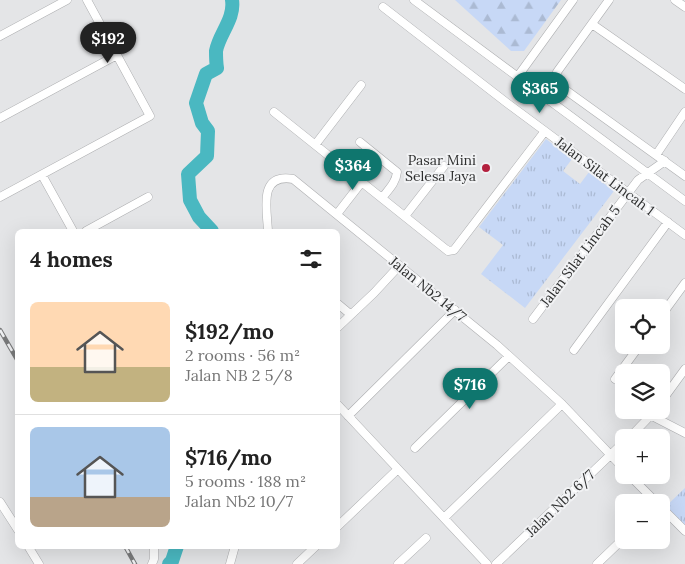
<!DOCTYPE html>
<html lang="en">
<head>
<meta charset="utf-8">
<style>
  :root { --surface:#fff; --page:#f2f2f2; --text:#222; --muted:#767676; --line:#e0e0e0; --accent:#0f766e }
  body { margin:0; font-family:Lora,serif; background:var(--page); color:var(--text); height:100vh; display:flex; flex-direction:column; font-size:19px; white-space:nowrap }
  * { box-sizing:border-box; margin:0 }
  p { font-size:16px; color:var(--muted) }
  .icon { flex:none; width:28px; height:28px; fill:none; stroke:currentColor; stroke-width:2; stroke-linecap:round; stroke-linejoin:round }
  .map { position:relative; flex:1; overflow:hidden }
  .drawer { position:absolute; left:15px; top:229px; width:325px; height:320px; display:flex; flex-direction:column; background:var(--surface); border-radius:8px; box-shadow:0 5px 20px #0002 }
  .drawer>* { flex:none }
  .controls { position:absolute; left:615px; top:299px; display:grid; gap:10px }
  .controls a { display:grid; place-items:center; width:55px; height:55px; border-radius:8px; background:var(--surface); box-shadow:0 5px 20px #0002; font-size:25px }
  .price { position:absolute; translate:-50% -42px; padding:0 11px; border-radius:18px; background:var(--accent); color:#fff; font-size:16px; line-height:32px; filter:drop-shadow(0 1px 2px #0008) }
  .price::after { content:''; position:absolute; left:50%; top:30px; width:15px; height:11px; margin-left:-8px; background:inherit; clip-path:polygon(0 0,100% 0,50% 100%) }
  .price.active { background:#222; color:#fff }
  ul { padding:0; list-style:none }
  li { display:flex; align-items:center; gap:15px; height:125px; padding:0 15px }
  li+li { border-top:1px solid var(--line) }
  li span { display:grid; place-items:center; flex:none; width:140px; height:100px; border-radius:8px; color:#555 }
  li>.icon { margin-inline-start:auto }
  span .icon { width:60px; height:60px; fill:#fffc; stroke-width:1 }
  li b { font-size:21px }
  h2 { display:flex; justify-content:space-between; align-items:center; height:60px; padding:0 15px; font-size:21px }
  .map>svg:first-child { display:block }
  .grass { fill:url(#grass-tufts) }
  .forest { fill:url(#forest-firs) }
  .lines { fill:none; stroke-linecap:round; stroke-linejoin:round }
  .river { stroke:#4ab8c1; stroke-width:14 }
  .minor-casing { stroke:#adaeb0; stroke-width:9 }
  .minor { stroke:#fff; stroke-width:8 }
  .rail-casing { stroke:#797a7b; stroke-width:4.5 }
  .rail { stroke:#f1f2f4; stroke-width:2.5; stroke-dasharray:8; stroke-linecap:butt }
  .poi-dot { fill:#b3203e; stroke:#f1f2f4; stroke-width:2 }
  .labels { text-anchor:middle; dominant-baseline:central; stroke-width:4; stroke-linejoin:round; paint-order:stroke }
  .poi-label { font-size:14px; fill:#2e2f2f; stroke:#f1f2f4; text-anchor:end }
  .street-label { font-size:14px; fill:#2e2f2f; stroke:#f1f2f4 }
</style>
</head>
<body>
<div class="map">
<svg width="685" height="564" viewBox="0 0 685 564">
  <defs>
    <pattern id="grass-tufts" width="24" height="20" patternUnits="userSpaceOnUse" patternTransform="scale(1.25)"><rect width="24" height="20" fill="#c7d8f6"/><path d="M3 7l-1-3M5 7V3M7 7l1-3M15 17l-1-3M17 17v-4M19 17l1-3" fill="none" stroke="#abbad3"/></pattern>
    <pattern id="forest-firs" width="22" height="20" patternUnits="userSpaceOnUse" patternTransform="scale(1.25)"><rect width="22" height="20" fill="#c7d8f6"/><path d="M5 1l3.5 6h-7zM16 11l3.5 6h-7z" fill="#abbad3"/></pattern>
  </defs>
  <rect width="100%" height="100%" fill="#e4e5e7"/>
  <path class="grass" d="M546 139 572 159 563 171 580 184 589 172 614 191 525 308 481 274 503 245 479 227Z
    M685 488V534L662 510Z"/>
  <path class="forest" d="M455 0H561L524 51H511Z"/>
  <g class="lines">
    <path class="river" d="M212 231 199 217 190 200 188 174 207 156 208 131 202 123 196 103 206 74 217 68C216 62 216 56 216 51 219 34 235 19 232 0
      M169 564 172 561 177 546"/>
    <g class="minor-casing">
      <path id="minor" d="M414 0 685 201
        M609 0 557 72 556 79 560 86 685 176
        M675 0 685 7
        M383 7 507 103 685 235
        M592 24 685 89
        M0 36 67 0
        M518 76 573 0
        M274 112 448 251 454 250 545 131
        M0 118 117 55
        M360 142 397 172C396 183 388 190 382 198
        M315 145 361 85
        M656 155 685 112
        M42 175 73 231
        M0 197 150 116 87 0
        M337 214 361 183
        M405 216 444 166
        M86 231 148 197
        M268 231C267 209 258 173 293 179L497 345 562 404 624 469
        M338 304 350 314
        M661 316 685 283
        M533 319 638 180 665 161
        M338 327 374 293 399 266
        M574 350 668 222
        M615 379 640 345
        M661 402 685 369
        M338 405 487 564
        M348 416 455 310
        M652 416 685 433
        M629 438 656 410
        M415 448 509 356
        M629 475 656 502
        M0 502 18 530
        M661 507 685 531
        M444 518 562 404
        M338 526 398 469
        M28 546 39 564
        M152 564 154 559V546
        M230 564 235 546
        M297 564 316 546
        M398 564 426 538
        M496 564 624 442
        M597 564 624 538"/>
    </g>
    <use href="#minor" class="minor"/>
    <g class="rail-casing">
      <path id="rail" d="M0 330 18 361
        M125 546 135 564"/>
    </g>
    <use href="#rail" class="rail"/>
  </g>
  <circle class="poi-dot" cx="486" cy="168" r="5"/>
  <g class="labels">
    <g class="poi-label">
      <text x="476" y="160">Pasar Mini<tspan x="476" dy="16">Selesa Jaya</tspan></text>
    </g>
    <g class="street-label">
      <text transform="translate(605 176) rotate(37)">Jalan Silat Lincah 1</text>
      <text transform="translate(580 256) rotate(-53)">Jalan Silat Lincah 5</text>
      <text transform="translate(428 289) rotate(39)">Jalan Nb2 14/7</text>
      <text transform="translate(560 503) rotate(-44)">Jalan Nb2 6/7</text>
    </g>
  </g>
</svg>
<div class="controls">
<a><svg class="icon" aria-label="locate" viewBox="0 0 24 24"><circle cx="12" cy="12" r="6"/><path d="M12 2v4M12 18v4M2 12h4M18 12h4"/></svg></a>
<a><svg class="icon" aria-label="layers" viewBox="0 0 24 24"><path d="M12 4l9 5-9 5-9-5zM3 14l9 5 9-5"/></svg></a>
<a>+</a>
<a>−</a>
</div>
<b class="price active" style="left:108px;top:64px">$192</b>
<b class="price" style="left:540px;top:114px">$365</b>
<b class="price" style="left:353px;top:191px">$364</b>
<b class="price" style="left:470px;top:410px">$716</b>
<section class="drawer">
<h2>4 homes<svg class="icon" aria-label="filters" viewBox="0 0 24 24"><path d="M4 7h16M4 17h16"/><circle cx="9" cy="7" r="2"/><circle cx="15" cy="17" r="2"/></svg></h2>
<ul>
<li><span style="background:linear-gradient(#ffd9b3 65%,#c2b280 0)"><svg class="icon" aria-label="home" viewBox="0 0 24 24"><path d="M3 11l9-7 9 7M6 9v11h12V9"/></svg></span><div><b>$192/mo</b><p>2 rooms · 56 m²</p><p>Jalan NB 2 5/8</p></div></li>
<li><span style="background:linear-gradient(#a9c7e8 70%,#b9a48a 0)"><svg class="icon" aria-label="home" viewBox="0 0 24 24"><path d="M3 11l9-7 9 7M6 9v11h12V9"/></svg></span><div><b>$716/mo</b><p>5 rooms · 188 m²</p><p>Jalan Nb2 10/7</p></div></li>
</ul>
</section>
</div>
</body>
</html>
